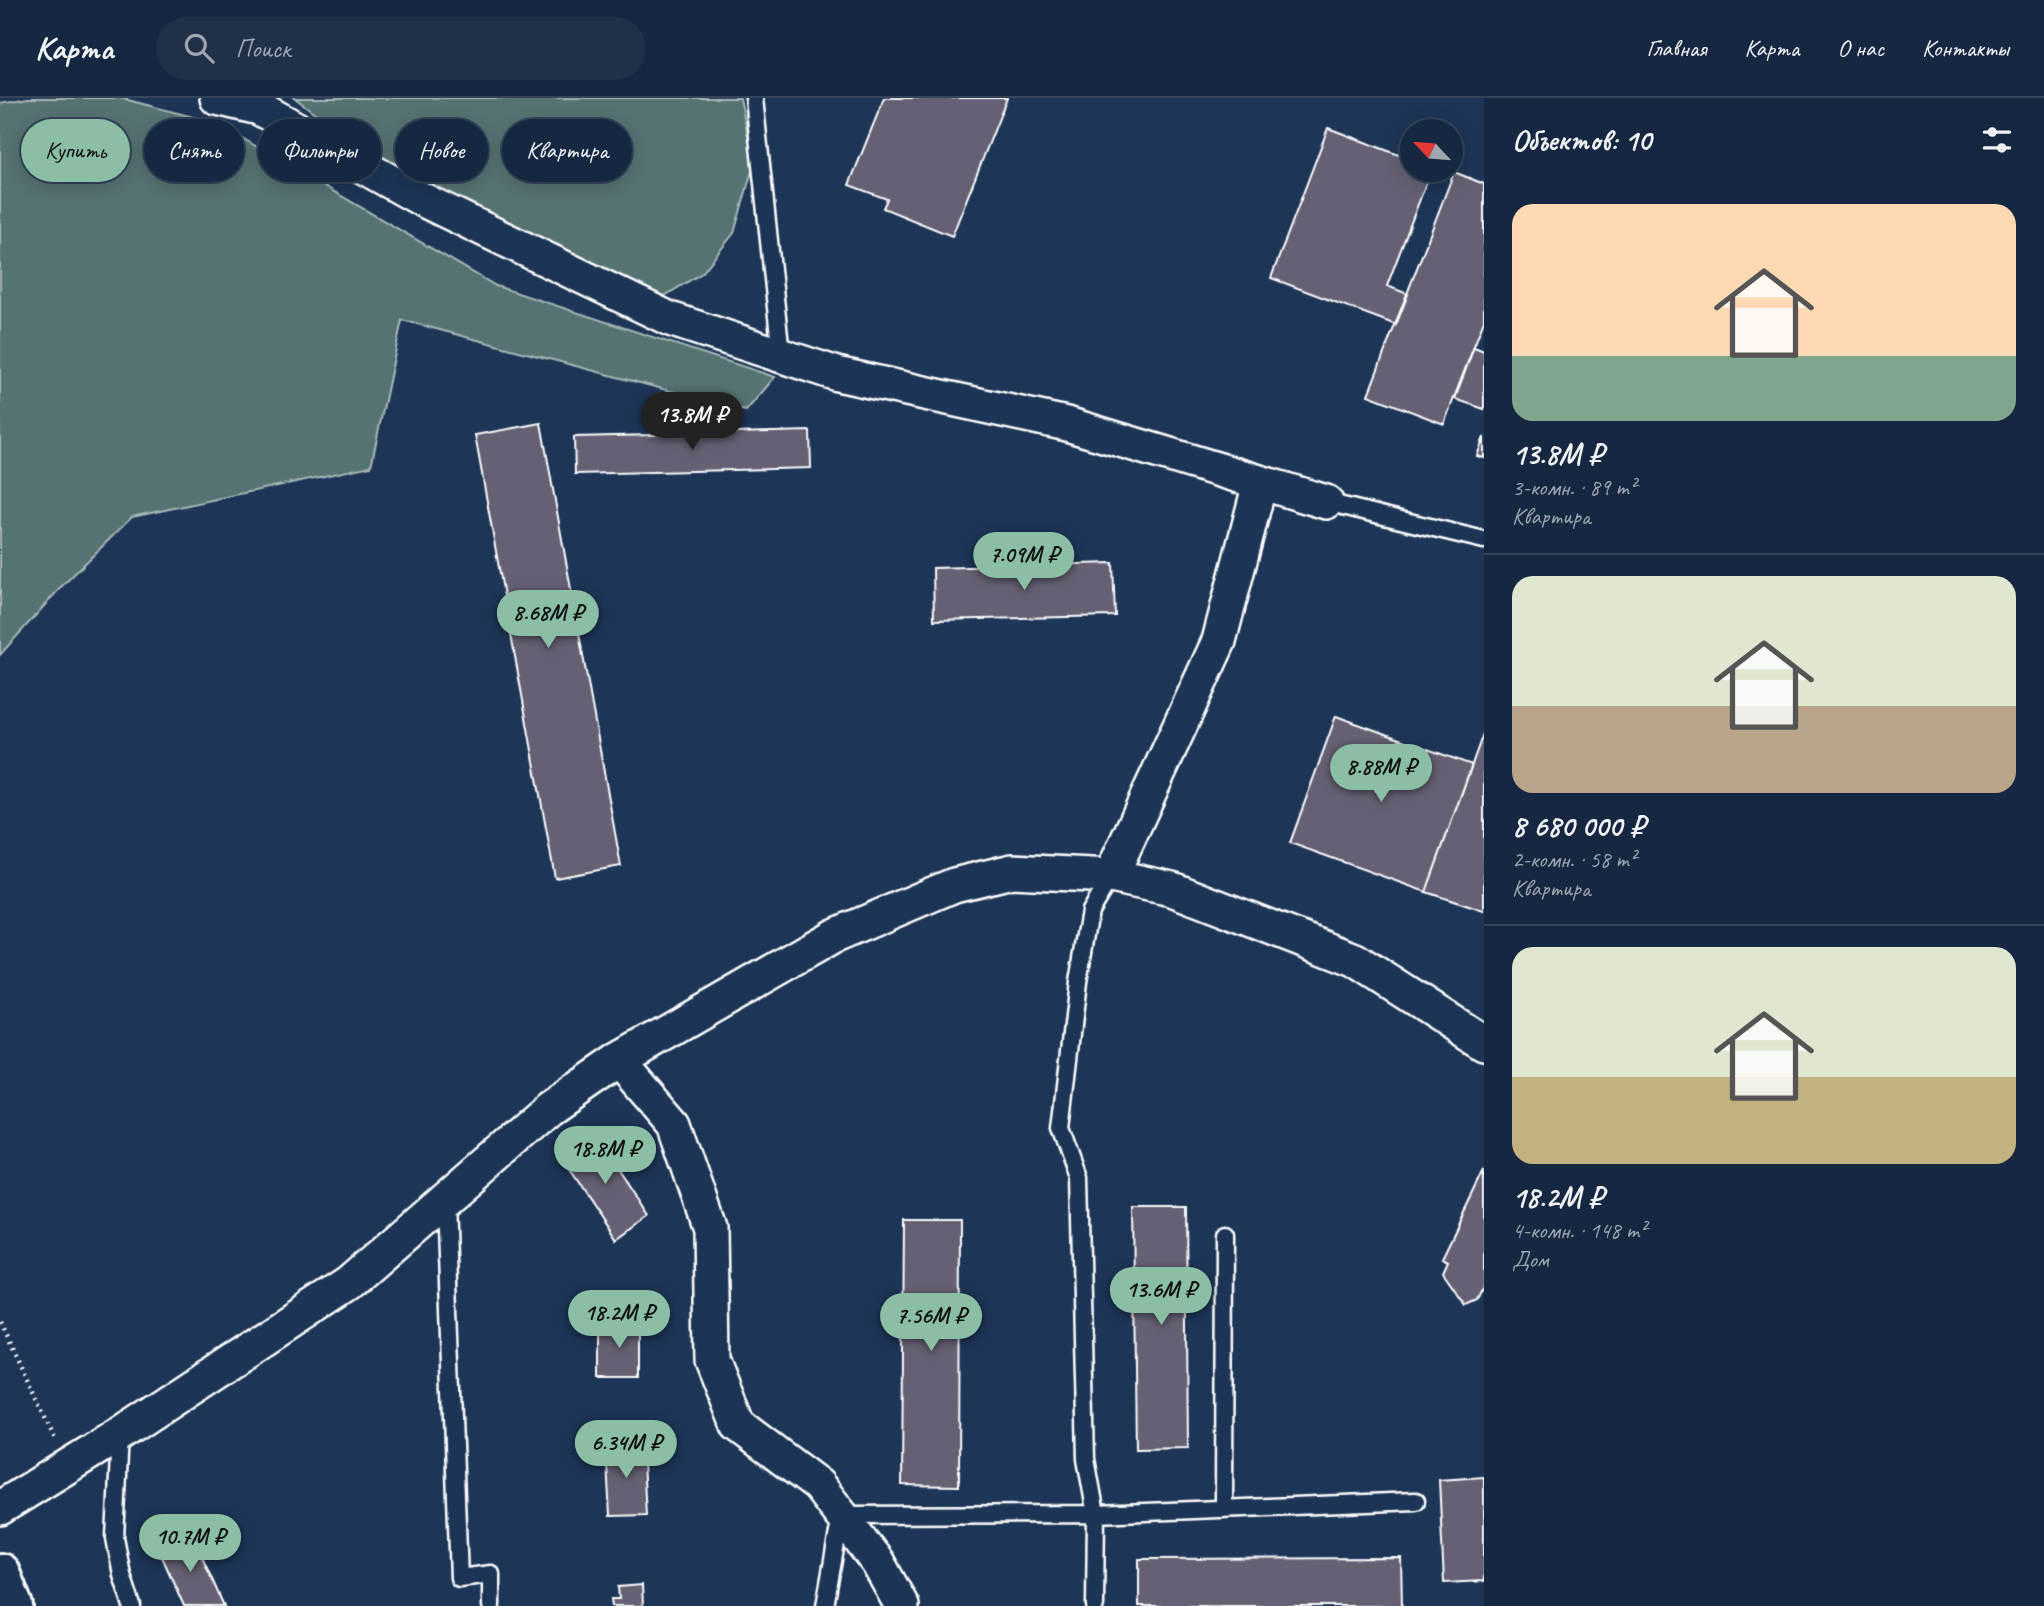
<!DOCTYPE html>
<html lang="ru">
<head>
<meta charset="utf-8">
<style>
  :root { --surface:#162841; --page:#1f3048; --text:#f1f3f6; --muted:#9ea6b1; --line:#35445a; --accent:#8abfa5 }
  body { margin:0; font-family:Caveat,sans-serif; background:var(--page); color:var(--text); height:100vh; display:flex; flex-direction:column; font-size:26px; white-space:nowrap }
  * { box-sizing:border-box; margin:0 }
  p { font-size:23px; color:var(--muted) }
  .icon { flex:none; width:38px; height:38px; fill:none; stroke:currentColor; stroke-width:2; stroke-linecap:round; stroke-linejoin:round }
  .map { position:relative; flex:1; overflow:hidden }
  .details { display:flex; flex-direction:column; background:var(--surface); width:560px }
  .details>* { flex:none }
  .banner { position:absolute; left:21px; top:21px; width:665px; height:63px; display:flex; gap:14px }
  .needle { width:46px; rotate:296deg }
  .tools { position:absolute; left:1400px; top:21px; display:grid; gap:14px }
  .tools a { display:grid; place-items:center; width:63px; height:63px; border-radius:50%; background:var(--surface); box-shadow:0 4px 18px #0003,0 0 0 2px var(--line); font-size:35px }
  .price { position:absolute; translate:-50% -60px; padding:0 16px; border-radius:24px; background:var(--accent); color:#111; font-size:23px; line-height:46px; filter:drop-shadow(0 2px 4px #0008) }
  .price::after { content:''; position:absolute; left:50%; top:42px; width:21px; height:16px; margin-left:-10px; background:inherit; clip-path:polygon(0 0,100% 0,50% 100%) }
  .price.current { background:#222; color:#fff }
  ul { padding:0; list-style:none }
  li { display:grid; align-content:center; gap:14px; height:371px; padding:0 28px }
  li+li { border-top:2px solid var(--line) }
  li span { display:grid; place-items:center; height:217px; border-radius:21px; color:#555 }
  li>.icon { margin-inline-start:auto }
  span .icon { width:126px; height:126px; fill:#fffc; stroke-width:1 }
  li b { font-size:30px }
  h2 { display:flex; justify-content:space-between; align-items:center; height:84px; padding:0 28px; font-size:30px }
  .pill { padding:0 24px; border-radius:32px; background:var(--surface); box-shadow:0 4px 18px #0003,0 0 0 2px var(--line); font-size:24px; line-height:63px }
  .pill.current { background:var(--accent); color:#111 }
  header { display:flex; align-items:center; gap:42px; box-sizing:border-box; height:98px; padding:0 35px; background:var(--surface); border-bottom:2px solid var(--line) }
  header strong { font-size:33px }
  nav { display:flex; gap:38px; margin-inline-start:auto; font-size:24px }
  .search { width:490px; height:63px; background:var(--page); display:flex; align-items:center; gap:18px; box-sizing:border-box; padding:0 24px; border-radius:38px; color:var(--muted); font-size:26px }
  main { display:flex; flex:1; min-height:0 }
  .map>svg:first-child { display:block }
  .green { fill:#557371; stroke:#aab9b8; stroke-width:2 }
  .building { fill:#656073; stroke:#fff; stroke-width:2 }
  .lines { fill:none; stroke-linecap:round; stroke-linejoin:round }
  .service-casing { stroke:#fff; stroke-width:21 }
  .minor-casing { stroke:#fff; stroke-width:38 }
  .tertiary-casing { stroke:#fff; stroke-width:44 }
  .path { stroke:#fff; stroke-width:4.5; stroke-dasharray:2 5; stroke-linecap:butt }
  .service { stroke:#1d3557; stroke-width:16 }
  .minor { stroke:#1d3557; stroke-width:33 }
  .tertiary { stroke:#1d3557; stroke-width:38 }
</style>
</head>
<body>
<header>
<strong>Карта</strong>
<div class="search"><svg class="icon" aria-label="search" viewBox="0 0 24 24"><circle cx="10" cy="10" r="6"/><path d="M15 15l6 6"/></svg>Поиск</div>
<nav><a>Главная</a><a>Карта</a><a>О нас</a><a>Контакты</a></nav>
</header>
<main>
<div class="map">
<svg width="1484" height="1508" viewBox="0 0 1484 1508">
  <rect width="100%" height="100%" fill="#1d3557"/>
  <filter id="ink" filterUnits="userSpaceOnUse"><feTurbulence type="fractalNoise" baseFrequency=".0143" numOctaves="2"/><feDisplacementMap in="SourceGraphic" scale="14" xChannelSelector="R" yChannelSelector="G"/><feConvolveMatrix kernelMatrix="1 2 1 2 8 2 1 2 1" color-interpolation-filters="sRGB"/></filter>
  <g filter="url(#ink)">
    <path class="green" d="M28 0H120L216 25 496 188 775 279 746 313 402 222 371 368 132 419 62 488 0 557V5Z
      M295 0H740L754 66 734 135 702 175 661 200 379 64Z"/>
    <path class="building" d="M884 0H1007L952 138 883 110 887 101 849 87Z
      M1328 30 1412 62V72H1431L1387 188 1408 196 1396 227 1271 180Z
      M1454 74 1484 86V222L1444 326 1368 297Z
      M1474 249 1484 253V311L1455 301Z
      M541 325 621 768 555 780 475 337Z
      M810 333 811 370 575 376 574 339Z
      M1484 339V360L1477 358Z
      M1113 465 1115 518 934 522 933 470Z
      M1336 618 1472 667 1426 794 1290 745Z
      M1484 633V813L1426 794Z
      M594 1035 649 1118 616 1141 560 1058Z
      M1484 1073V1188L1477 1202 1466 1207 1443 1174 1448 1163 1442 1160Z
      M1133 1109H1186L1188 1350 1136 1351Z
      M904 1122H960L959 1388 902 1387Z
      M600 1225H638V1280H600Z
      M642 1346 646 1417 610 1418 606 1348Z
      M1484 1379V1483L1444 1485 1439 1382Z
      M192 1437 224 1508H184L159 1452Z
      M1401 1460 1402 1508H1139V1461Z
      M642 1487 643 1508H612L611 1501H619L618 1489Z"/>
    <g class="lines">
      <g class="service-casing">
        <path id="service" d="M754 0 781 257
          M1326 404 1484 442
          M445 1104 459 1480 491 1476V1508
          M120 1336 115 1440 122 1477 132 1508
          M1224 1411 1225 1136
          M825 1508 841 1417 1096 1416 1086 1361 1079 1080 1061 1030 1078 884 1090 813 1111 778
          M1095 1508 1096 1416 1416 1403"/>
      </g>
      <g class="minor-casing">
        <path id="minor" d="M217 0 259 10 423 102 670 221 837 276 1067 326 1326 404
          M1111 778 1219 543 1260 385
          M619 962 674 1026 710 1130 712 1262 738 1327 818 1387 878 1465 902 1508
          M0 1410 120 1336 349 1185 548 1011 619 962 834 838 954 787 1012 773 1111 778 1172 791 1355 862 1484 945"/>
      </g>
      <g class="tertiary-casing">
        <path id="tertiary" d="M0 1475 13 1508"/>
      </g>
      <path class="path" d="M0 1224 55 1341"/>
      <use href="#service" class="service"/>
      <use href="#minor" class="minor"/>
      <use href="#tertiary" class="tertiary"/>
    </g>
  </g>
</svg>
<div class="tools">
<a><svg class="needle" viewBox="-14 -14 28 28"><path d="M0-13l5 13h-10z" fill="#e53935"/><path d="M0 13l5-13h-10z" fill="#9ea6b1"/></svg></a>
</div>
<b class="price current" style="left:692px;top:354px">13.8M ₽</b>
<b class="price" style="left:1024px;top:494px">7.09M ₽</b>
<b class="price" style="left:548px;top:552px">8.68M ₽</b>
<b class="price" style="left:1381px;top:706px">8.88M ₽</b>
<b class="price" style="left:605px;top:1088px">18.8M ₽</b>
<b class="price" style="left:1161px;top:1229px">13.6M ₽</b>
<b class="price" style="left:619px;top:1252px">18.2M ₽</b>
<b class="price" style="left:931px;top:1255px">7.56M ₽</b>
<b class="price" style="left:626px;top:1382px">6.34M ₽</b>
<b class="price" style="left:190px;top:1476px">10.7M ₽</b>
<div class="banner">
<a class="pill current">Купить</a>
<a class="pill">Снять</a>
<a class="pill">Фильтры</a>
<a class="pill">Новое</a>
<a class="pill">Квартира</a>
</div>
</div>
<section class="details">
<h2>Объектов: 10<svg class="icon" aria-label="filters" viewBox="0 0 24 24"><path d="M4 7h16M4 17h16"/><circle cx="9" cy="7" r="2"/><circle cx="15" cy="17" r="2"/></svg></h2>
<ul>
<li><span style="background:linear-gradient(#ffd9b3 70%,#7fa58c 0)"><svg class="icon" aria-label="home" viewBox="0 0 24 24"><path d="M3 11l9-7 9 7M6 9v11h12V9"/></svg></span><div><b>13.8M ₽</b><p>3-комн. · 89 m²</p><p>Квартира</p></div></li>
<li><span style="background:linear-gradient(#dfe7d0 60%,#b9a48a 0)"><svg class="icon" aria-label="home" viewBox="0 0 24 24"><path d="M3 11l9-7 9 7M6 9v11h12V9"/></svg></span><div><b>8 680 000 ₽</b><p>2-комн. · 58 m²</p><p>Квартира</p></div></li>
<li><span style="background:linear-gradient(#dfe7d0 60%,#c2b280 0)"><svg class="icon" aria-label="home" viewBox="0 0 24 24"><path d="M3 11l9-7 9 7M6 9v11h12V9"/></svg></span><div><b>18.2M ₽</b><p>4-комн. · 148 m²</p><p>Дом</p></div></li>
</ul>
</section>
</main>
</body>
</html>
